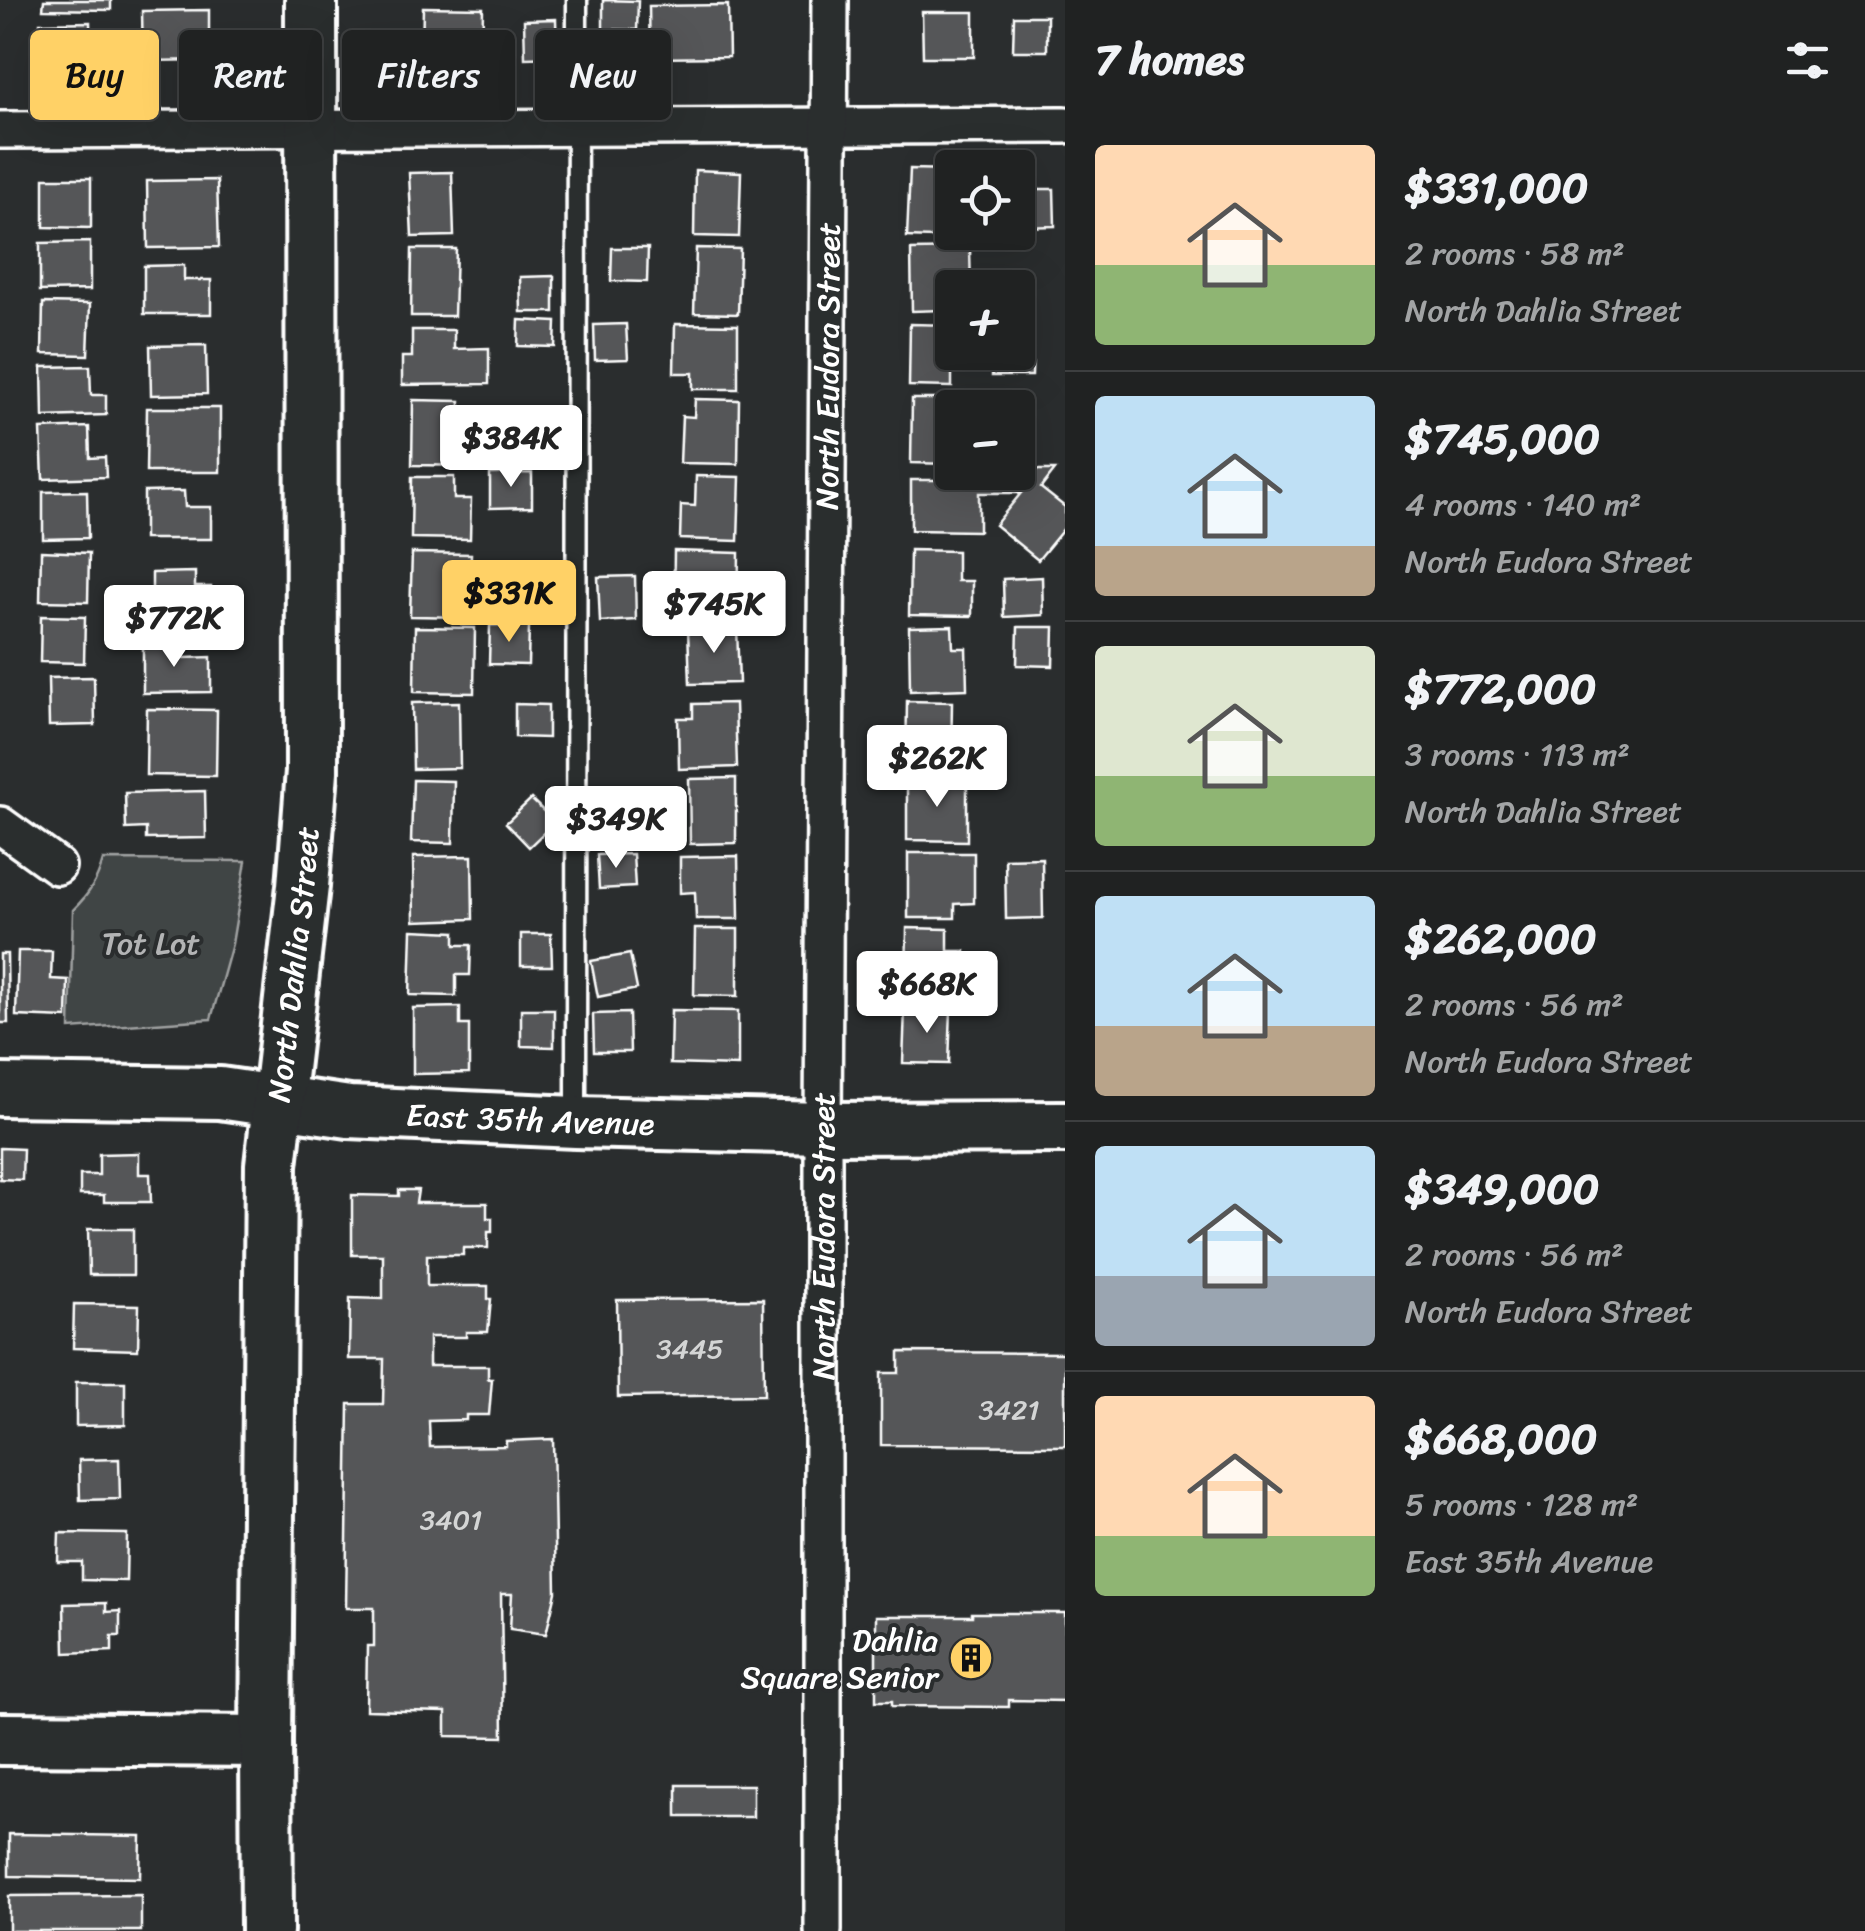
<!DOCTYPE html>
<html lang="en">
<head>
<meta charset="utf-8">
<style>
  :root { --surface:#202222; --page:#2d2f2f; --text:#f1f3f6; --muted:#a2a4a5; --line:#3d3f40; --accent:#ffd166 }
  body { margin:0; font-family:Sriracha,sans-serif; background:var(--page); color:var(--text); height:100vh; display:flex; flex-direction:column; font-size:38px; white-space:nowrap }
  * { box-sizing:border-box; margin:0 }
  p { font-size:32px; color:var(--muted) }
  .icon { flex:none; width:55px; height:55px; fill:none; stroke:currentColor; stroke-width:2; stroke-linecap:round; stroke-linejoin:round }
  .map { position:relative; flex:1; overflow:hidden }
  .panel { display:flex; flex-direction:column; background:var(--surface); width:800px }
  .panel>* { flex:none }
  .guide { position:absolute; left:30px; top:30px; width:885px; height:90px; display:flex; gap:20px }
  .buttons { position:absolute; left:935px; top:150px; display:grid; gap:20px }
  .buttons a { display:grid; place-items:center; width:100px; height:100px; border-radius:10px; background:var(--surface); box-shadow:0 10px 40px #0002,0 0 0 2px var(--line); font-size:50px }
  .price { position:absolute; translate:-50% -85px; padding:0 22px; border-radius:10px; background:#fff; color:#222; font-size:32px; line-height:65px; filter:drop-shadow(0 2px 5px #0008) }
  .price::after { content:''; position:absolute; left:50%; top:60px; width:30px; height:22px; margin-left:-15px; background:inherit; clip-path:polygon(0 0,100% 0,50% 100%) }
  .price.active { background:var(--accent); color:#111 }
  ul { padding:0; list-style:none }
  li { display:flex; align-items:center; gap:30px; height:250px; padding:0 30px }
  li+li { border-top:2px solid var(--line) }
  li span { display:grid; place-items:center; flex:none; width:280px; height:200px; border-radius:10px; color:#555 }
  li>.icon { margin-inline-start:auto }
  span .icon { width:120px; height:120px; fill:#fffc; stroke-width:1 }
  li b { font-size:42px }
  h2 { display:flex; justify-content:space-between; align-items:center; height:120px; padding:0 30px; font-size:42px }
  .pill { padding:0 35px; border-radius:10px; background:var(--surface); box-shadow:0 10px 40px #0002,0 0 0 2px var(--line); font-size:35px; line-height:90px }
  .pill.active { background:var(--accent); color:#111 }
  main { display:flex; flex:1; min-height:0 }
  .map>svg:first-child { display:block }
  .green { fill:#414445; stroke:#a0a2a2; stroke-width:2.5 }
  .building { fill:#555758; stroke:#fff; stroke-width:2.5 }
  .lines { fill:none; stroke-linecap:round; stroke-linejoin:round }
  .lane-casing { stroke:#fff; stroke-width:25 }
  .street-casing { stroke:#fff; stroke-width:42 }
  .secondary-casing { stroke:#fff; stroke-width:58 }
  .lane { stroke:#2a2d2e; stroke-width:18 }
  .street { stroke:#2a2d2e; stroke-width:35 }
  .secondary { stroke:#2a2d2e; stroke-width:50 }
  .labels { text-anchor:middle; dominant-baseline:central; stroke-width:8; stroke-linejoin:round; paint-order:stroke }
  .number-label { font-size:28px; fill:#d4d5d5 }
  .street-label { font-size:32px; fill:#fff; stroke:#2a2d2e }
  .park-label { font-size:32px; fill:#b3b4b5; stroke:#2a2d2e }
  .poi-label { font-size:32px; fill:#fff; stroke:#2a2d2e; text-anchor:end }
</style>
</head>
<body>
<main>
<div class="map">
<svg width="1065" height="1931" viewBox="0 0 1065 1931">
  <rect width="100%" height="100%" fill="#2a2d2e"/>
  <filter id="ink" filterUnits="userSpaceOnUse"><feTurbulence type="fractalNoise" baseFrequency=".01" numOctaves="2"/><feDisplacementMap in="SourceGraphic" scale="20" xChannelSelector="R" yChannelSelector="G"/><feConvolveMatrix kernelMatrix="1 2 1 2 8 2 1 2 1" color-interpolation-filters="sRGB"/></filter>
  <g filter="url(#ink)">
    <path class="green" d="M103 860 246 861 232 944 211 1019 70 1029 73 910C89 894 97 882 103 860Z"/>
    <path class="building" d="M44 0H111V10L43 9Z
      M603 0 638 1 637 30 603 29Z
      M728 5 729 57 650 58 649 6Z
      M423 7 483 8 482 59H422Z
      M209 10V60L143 61 142 11Z
      M922 12H974V57H923Z
      M1014 16H1047V51H1013Z
      M556 19 557 57 525 58 524 20Z
      M90 22 91 72 41 73 40 23Z
      M910 169 952 170V232H961V239L907 237Z
      M695 170 741 172 739 237 694 236Z
      M452 172 454 236 412 237 409 173Z
      M44 178H91V228L44 227Z
      M217 180 219 247 148 248 147 181Z
      M1019 189H1054L1055 226 1020 227Z
      M90 242V290L40 291V243Z
      M612 248H648L647 282 611 281Z
      M696 248 740 249 738 314 694 313Z
      M412 249H456L454 316H411Z
      M970 249 971 288H952V299L942 300V310L912 311 911 250Z
      M184 265V280H211V314H144V266Z
      M554 276V312H521L520 277Z
      M43 303 90 304 88 355 42 354Z
      M519 320 556 322 555 347 518 346Z
      M626 324 628 359 595 360 594 325Z
      M675 324 738 325V389H693V373H674Z
      M910 324 952 325V387L909 386Z
      M412 330H454V349L489 348V384L402 385V357H412Z
      M1018 342H1033L1032 376H992L993 352H1018Z
      M206 345 207 394 151 395 150 346Z
      M90 366 91 395H106V415L43 417 42 367Z
      M695 399 739 400 738 464 680 463 682 416 694 417Z
      M912 399H957V408H952V464L911 463Z
      M413 400 460 401V414H477L476 466 412 465Z
      M147 408H220V472H146Z
      M89 427 90 458 105 457 106 477 43 479 41 429Z
      M532 444V469H499V445Z
      M1018 470H1055L1041 488 1065 507V527L1038 560 995 525 1021 493H979V531L911 530V480H954V472H1018Z
      M532 473V507L490 508V474Z
      M696 476 740 477 738 541 680 539 681 505 695 506Z
      M412 477H454V499H471L470 539 411 538Z
      M87 491 88 538 43 539V492Z
      M184 491 185 507H211V539H144V492Z
      M910 550 957 551V581H972V616L909 615Z
      M41 551 89 553 88 602 40 601Z
      M674 551 739 553 738 617 673 616Z
      M412 553 471 554 469 617 410 616Z
      M195 572V587H211V620H152V573Z
      M635 576 636 620 600 622 598 577Z
      M1042 577 1043 615 1004 617 1003 579Z
      M41 616 85 617 84 663 40 662Z
      M490 625 529 626 528 665 489 664Z
      M952 626 953 648H966L967 689 910 691 909 627Z
      M415 627 475 628 474 693 414 692Z
      M737 627 739 683 690 684 688 629Z
      M1018 627H1054L1053 666 1017 665Z
      M143 644H184V658L211 657V692L143 693Z
      M94 677 95 725 49 726 48 678Z
      M907 701 952 702 951 767 906 766Z
      M459 702 460 768 413 769 412 703Z
      M735 703 737 767 679 769 678 718H693V704Z
      M515 704 548 705V738L515 737Z
      M147 709 217 710 216 776 146 775Z
      M736 778V843L690 844 689 779Z
      M907 778 967 779V841L907 840Z
      M413 780 454 781 453 843 411 842Z
      M205 791 206 838 146 839V828L126 829 125 793Z
      M531 799 555 822 529 847 506 823Z
      M908 853H974V903L955 904V918H908Z
      M633 854 635 887 599 889 597 855Z
      M472 856 473 919 414 921 413 857Z
      M738 856 739 919H696L695 892 680 893V857Z
      M1042 858 1043 918 1006 919 1005 859Z
      M907 928 948 929V951H965L964 991 906 989Z
      M695 929H738V996L694 995Z
      M412 930 455 932V945H471L470 975H456V996L410 995Z
      M521 934H551L552 966H521Z
      M18 951H52L51 979 68 980 67 1018 16 1016Z
      M0 954H7L8 1023H0Z
      M630 954 637 989 598 997 591 961Z
      M460 1007V1025H469V1073L413 1074V1008Z
      M905 1008 951 1009 949 1064 903 1063Z
      M521 1009H554V1047L521 1046Z
      M671 1010 738 1011V1066L670 1064Z
      M629 1013 630 1052H594L593 1014Z
      M0 1148 23 1149 22 1180 0 1179Z
      M139 1153V1174H150L151 1202H104V1195H80V1175H99V1154Z
      M399 1190H418L416 1203H487V1218H492V1232H488V1248H463V1255H427V1286H488V1299H491L488 1332H466V1337H429V1366H488V1379H492L489 1415H466V1420L429 1421 430 1447 506 1446V1441L553 1439 556 1592 546 1634 510 1629 512 1594H501L503 1737 446 1736V1712L366 1710 367 1646H374V1608H346L349 1404H383L384 1359H349L350 1298 383 1299V1255H352V1195L399 1196Z
      M88 1229H133V1275H89Z
      M763 1299 764 1395 618 1397 617 1300Z
      M74 1304 139 1305 138 1350 73 1348Z
      M899 1352 1065 1353V1446L881 1445V1373H899Z
      M76 1382H125V1425L76 1426Z
      M119 1459 120 1499 80 1500 79 1460Z
      M59 1533 127 1534 126 1581 82 1580V1562H58Z
      M106 1603V1612L120 1611V1636H112V1651L65 1653 64 1604Z
      M972 1613H1065V1701L1009 1700V1707L892 1706V1701H876V1616H972Z
      M677 1785H753V1817H677Z
      M9 1834 141 1836 140 1878 9 1876Z
      M141 1895V1931H9V1896Z"/>
    <g class="lines">
      <g class="lane-casing">
        <path id="lane" d="M576 1119 577 0"/>
      </g>
      <g class="street-casing">
        <g id="street">
          <path d="M0 130 1065 125"/>
          <path d="M0 825 57 866"/>
          <path id="s1" d="M823 1931V1128L830 0"/>
        </g>
      </g>
      <g class="secondary-casing">
        <g id="secondary">
          <path id="s2" d="M0 1090 220 1093 349 1112 576 1122 823 1128 1065 1127"/>
          <path d="M0 1739 266 1741"/>
          <path id="s3" d="M267 1931 266 1741 271 1165 303 886 312 771 311 0"/>
        </g>
      </g>
      <use href="#lane" class="lane"/>
      <use href="#street" class="street"/>
      <use href="#secondary" class="secondary"/>
    </g>
  </g>
  <defs>
    <g id="building-disc" transform="scale(2.25)"><circle r="9.5" fill="#ffd166" stroke="#2a2d2e"/><path d="M-4-6H4V6H1V3H-1V6H-4ZM-2.5-4.3h1.7v1.8h-1.7ZM.8-4.3h1.7v1.8H.8ZM-2.5-1h1.7V.8h-1.7ZM.8-1h1.7V.8H.8Z" fill="#111"/></g>
  </defs>
  <g fill-rule="evenodd">
    <use href="#building-disc" x="971" y="1658"/>
  </g>
  <g class="labels">
    <g class="number-label">
      <text x="690" y="1348">3445</text>
      <text x="1009" y="1409">3421</text>
      <text x="451" y="1519">3401</text>
    </g>
    <g class="street-label">
      <text stroke="none"><textPath href="#s1" startOffset="1565">North Eudora Street</textPath></text>
      <text stroke="none"><textPath href="#s3" startOffset="968">North Dahlia Street</textPath></text>
      <text stroke="none"><textPath href="#s2" startOffset="532">East 35th Avenue</textPath></text>
      <text stroke="none"><textPath href="#s1" startOffset="695">North Eudora Street</textPath></text>
    </g>
    <g class="park-label">
      <text x="151" y="943">Tot Lot</text>
    </g>
    <g class="poi-label">
      <text x="938" y="1640">Dahlia<tspan x="938" dy="37">Square Senior</tspan></text>
    </g>
  </g>
</svg>
<div class="buttons">
<a><svg class="icon" aria-label="locate" viewBox="0 0 24 24"><circle cx="12" cy="12" r="6"/><path d="M12 2v4M12 18v4M2 12h4M18 12h4"/></svg></a>
<a>+</a>
<a>−</a>
</div>
<b class="price" style="left:511px;top:490px">$384K</b>
<b class="price active" style="left:509px;top:645px">$331K</b>
<b class="price" style="left:714px;top:656px">$745K</b>
<b class="price" style="left:174px;top:670px">$772K</b>
<b class="price" style="left:937px;top:810px">$262K</b>
<b class="price" style="left:616px;top:871px">$349K</b>
<b class="price" style="left:927px;top:1036px">$668K</b>
<div class="guide">
<a class="pill active">Buy</a>
<a class="pill">Rent</a>
<a class="pill">Filters</a>
<a class="pill">New</a>
</div>
</div>
<section class="panel">
<h2>7 homes<svg class="icon" aria-label="filters" viewBox="0 0 24 24"><path d="M4 7h16M4 17h16"/><circle cx="9" cy="7" r="2"/><circle cx="15" cy="17" r="2"/></svg></h2>
<ul>
<li><span style="background:linear-gradient(#ffd9b3 60%,#8fb573 0)"><svg class="icon" aria-label="home" viewBox="0 0 24 24"><path d="M3 11l9-7 9 7M6 9v11h12V9"/></svg></span><div><b>$331,000</b><p>2 rooms · 58 m²</p><p>North Dahlia Street</p></div></li>
<li><span style="background:linear-gradient(#bfe0f5 75%,#b9a48a 0)"><svg class="icon" aria-label="home" viewBox="0 0 24 24"><path d="M3 11l9-7 9 7M6 9v11h12V9"/></svg></span><div><b>$745,000</b><p>4 rooms · 140 m²</p><p>North Eudora Street</p></div></li>
<li><span style="background:linear-gradient(#dfe7d0 65%,#8fb573 0)"><svg class="icon" aria-label="home" viewBox="0 0 24 24"><path d="M3 11l9-7 9 7M6 9v11h12V9"/></svg></span><div><b>$772,000</b><p>3 rooms · 113 m²</p><p>North Dahlia Street</p></div></li>
<li><span style="background:linear-gradient(#bfe0f5 65%,#b9a48a 0)"><svg class="icon" aria-label="home" viewBox="0 0 24 24"><path d="M3 11l9-7 9 7M6 9v11h12V9"/></svg></span><div><b>$262,000</b><p>2 rooms · 56 m²</p><p>North Eudora Street</p></div></li>
<li><span style="background:linear-gradient(#bfe0f5 65%,#9aa5b1 0)"><svg class="icon" aria-label="home" viewBox="0 0 24 24"><path d="M3 11l9-7 9 7M6 9v11h12V9"/></svg></span><div><b>$349,000</b><p>2 rooms · 56 m²</p><p>North Eudora Street</p></div></li>
<li><span style="background:linear-gradient(#ffd9b3 70%,#8fb573 0)"><svg class="icon" aria-label="home" viewBox="0 0 24 24"><path d="M3 11l9-7 9 7M6 9v11h12V9"/></svg></span><div><b>$668,000</b><p>5 rooms · 128 m²</p><p>East 35th Avenue</p></div></li>
</ul>
</section>
</main>
</body>
</html>
